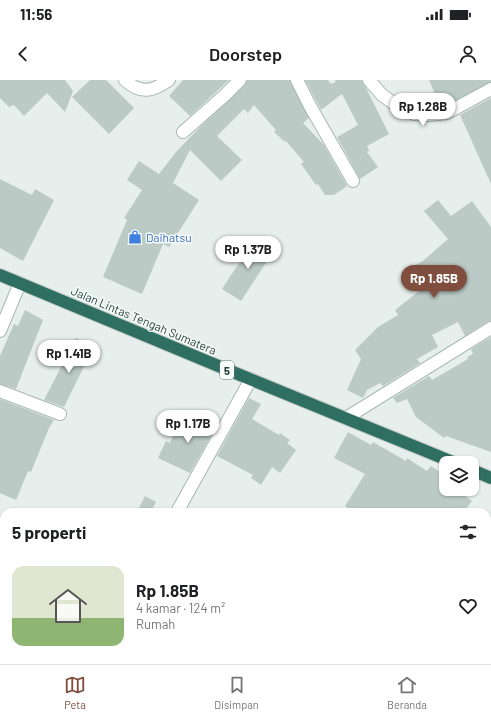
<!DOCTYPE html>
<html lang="id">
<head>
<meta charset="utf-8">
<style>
  :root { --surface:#fff; --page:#f6f6f6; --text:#202124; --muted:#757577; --line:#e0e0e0; --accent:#7f4e3f }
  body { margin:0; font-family:Barlow,sans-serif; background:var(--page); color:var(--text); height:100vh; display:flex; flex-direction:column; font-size:15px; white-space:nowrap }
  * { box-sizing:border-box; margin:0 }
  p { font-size:13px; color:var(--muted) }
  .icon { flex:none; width:22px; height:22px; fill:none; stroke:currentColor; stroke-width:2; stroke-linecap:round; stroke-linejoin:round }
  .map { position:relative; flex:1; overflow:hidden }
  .panel { position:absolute; left:0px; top:428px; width:491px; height:156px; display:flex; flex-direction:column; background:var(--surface); border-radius:12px 12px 0 0; box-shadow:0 1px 3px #0004 }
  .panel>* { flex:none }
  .fabs { position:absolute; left:439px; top:376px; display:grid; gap:8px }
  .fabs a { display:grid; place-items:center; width:40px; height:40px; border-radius:8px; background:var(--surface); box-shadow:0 1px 3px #0004; font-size:20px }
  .price { position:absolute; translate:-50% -34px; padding:0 9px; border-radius:14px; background:#fff; color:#222; font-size:13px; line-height:26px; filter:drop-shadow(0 1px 2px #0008) }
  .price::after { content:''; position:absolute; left:50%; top:24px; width:12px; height:9px; margin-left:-6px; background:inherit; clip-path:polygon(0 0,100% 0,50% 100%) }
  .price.active { background:var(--accent); color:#fff }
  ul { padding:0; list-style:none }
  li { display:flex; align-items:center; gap:12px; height:100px; padding:0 12px }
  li+li { border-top:1px solid var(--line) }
  li span { display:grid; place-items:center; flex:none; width:112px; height:80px; border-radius:12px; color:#555 }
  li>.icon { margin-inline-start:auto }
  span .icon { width:48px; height:48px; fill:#fffc; stroke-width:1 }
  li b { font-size:17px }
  h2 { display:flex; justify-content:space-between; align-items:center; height:48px; padding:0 12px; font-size:17px }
  .status { display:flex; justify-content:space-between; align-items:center; height:28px; padding:0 20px; background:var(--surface); direction:ltr }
  .status svg { height:11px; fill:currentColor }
  header { display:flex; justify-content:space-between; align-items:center; height:52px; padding:0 12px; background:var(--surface); font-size:18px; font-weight:600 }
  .tabs { display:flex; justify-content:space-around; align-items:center; height:56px; border-top:1px solid var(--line); background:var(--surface); font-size:11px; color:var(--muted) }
  .tabs a { display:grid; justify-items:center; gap:2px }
  .tabs .active { color:var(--accent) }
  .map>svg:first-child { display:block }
  .building { fill:#bbcac4 }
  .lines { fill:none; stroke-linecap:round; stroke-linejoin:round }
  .minor-casing { stroke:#a8b8b2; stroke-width:14 }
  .highway-casing { stroke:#c2cac8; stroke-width:14 }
  .minor { stroke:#fff; stroke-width:12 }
  .highway { stroke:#2f6f62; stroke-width:12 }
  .labels { text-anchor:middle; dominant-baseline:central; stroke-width:3; stroke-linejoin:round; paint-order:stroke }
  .shield { fill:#f7fbf9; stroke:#637a73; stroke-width:1 }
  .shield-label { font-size:11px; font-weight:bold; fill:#24423a }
  .shop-label { font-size:12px; fill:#366cbe; stroke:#f7fbf9; text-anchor:start }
  .street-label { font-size:12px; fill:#24423a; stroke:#f7fbf9 }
</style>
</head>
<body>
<div class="status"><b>11:56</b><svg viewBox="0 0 49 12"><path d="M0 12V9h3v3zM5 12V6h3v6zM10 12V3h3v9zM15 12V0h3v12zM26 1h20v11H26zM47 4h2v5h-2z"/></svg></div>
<header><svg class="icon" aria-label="back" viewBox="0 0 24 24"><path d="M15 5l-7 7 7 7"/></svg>Doorstep<svg class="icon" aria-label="person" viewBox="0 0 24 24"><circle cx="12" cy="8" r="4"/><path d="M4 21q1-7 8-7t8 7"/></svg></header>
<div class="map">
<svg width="491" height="584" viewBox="0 0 491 584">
  <rect width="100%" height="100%" fill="#e6efeb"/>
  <path class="building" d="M0 0H65L73 11 65 32 47 13 24 36 14 25 9 27 0 18Z
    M90 0H106L134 28 109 54 72 17Z
    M183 0H229L190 36 169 16Z
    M247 0H290L309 38 303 43 324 65 347 106 334 115H325L318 104 316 105 301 84 304 82 286 61 285 62 274 52 276 50 254 25 248 33 244 29 217 56 242 80 221 101 190 70 173 103 199 120 169 167 163 164 142 214 103 197 127 140 124 138 142 110 127 100 139 81 159 94 176 72 201 46 245 5Z
    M305 0H328L331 4 336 2 335 0H362L389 54 367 66 369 71 367 72 378 87 360 99 337 57 358 45 342 14 321 30Z
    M429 0H491V2L445 26H440Z
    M491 18V104L460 35Z
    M0 99 32 115 35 109 54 120 23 181 0 168Z
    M438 120 451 136 472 121 491 147V241L487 242 465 256 458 242 432 255 438 267 417 279 420 283 383 306 380 303 367 310 363 318 347 310 361 279 355 270 378 247 398 235 395 230 418 212 406 190 423 181 448 159 424 131Z
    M254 160 273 172 241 221 222 209Z
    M25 230 43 240 16 309 0 304V276L14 244 18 246Z
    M491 257V372L446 356 444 358 416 337 407 319 397 323 393 318 429 296 432 300 468 279 467 277 473 274 471 269Z
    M76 258 93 268 64 327 44 320Z
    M249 318 261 324 252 339 279 355 280 353 290 360 287 363 296 370 280 393 272 387 261 405 251 398 253 395 217 376Z
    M0 319 54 340 49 348 31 392 28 391 16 420 0 413Z
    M193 335 217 345 190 393 158 378 166 361 170 363 178 344 188 348Z
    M348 352 371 365 373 362 406 381 407 378 427 391 431 386 446 396V409H455L472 421 464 432H354L345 426 365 394 334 378Z
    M145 416 156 422 151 432H137Z"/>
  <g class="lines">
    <g class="minor-casing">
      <path id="minor" d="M125 0C141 15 153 11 169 0
        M297 0 310 26 353 101
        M369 0 382 15 399 27 414 34 428 35 447 33 491 9
        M183 52 225 15 240 0
        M0 251 20 203
        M0 311 60 334
        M346 338 491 248
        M177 432 251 299
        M0 512 4 513"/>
    </g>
    <g class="highway-casing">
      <path id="highway" d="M0 195 228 290 455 383
        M472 390 491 398"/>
    </g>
    <use href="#minor" class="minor"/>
    <use href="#highway" class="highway"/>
  </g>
  <defs>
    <g id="shop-bare" transform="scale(1.08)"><path d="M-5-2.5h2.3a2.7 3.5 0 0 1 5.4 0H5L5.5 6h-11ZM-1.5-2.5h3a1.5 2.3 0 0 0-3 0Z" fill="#3f7fe0" stroke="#f7fbf9" stroke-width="2.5" paint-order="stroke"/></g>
  </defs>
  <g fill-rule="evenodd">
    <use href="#shop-bare" x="135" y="157"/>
  </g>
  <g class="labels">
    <rect class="shield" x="220" y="281" width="14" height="18" rx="3"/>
    <g class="shield-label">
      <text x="227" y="290">5</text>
    </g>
    <g class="shop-label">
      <text x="146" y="157">Daihatsu</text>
    </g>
    <g class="street-label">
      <text transform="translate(144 240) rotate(23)">Jalan Lintas Tengah Sumatera</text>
    </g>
  </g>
</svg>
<div class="fabs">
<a><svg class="icon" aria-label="layers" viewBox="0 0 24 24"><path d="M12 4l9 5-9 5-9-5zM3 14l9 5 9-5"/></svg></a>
</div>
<b class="price" style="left:423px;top:47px">Rp 1.28B</b>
<b class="price" style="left:248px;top:190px">Rp 1.37B</b>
<b class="price active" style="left:434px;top:219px">Rp 1.85B</b>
<b class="price" style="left:69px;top:294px">Rp 1.41B</b>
<b class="price" style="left:188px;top:364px">Rp 1.17B</b>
<section class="panel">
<h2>5 properti<svg class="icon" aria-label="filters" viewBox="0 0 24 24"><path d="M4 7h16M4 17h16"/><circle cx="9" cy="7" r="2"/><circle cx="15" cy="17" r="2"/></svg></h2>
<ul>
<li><span style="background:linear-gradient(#dfe7d0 65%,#8fb573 0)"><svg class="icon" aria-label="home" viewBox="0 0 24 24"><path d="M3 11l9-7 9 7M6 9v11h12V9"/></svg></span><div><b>Rp 1.85B</b><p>4 kamar · 124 m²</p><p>Rumah</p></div><svg class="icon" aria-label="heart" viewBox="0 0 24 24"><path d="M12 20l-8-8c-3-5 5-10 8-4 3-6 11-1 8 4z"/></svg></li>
</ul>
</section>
</div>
<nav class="tabs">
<a class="active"><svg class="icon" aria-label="map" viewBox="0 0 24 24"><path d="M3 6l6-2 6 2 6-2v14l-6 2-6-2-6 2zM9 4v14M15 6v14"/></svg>Peta</a>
<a><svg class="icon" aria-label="saved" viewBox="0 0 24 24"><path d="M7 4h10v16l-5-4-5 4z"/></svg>Disimpan</a>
<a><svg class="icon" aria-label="home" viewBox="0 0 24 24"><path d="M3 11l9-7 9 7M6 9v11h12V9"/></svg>Beranda</a>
</nav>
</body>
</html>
